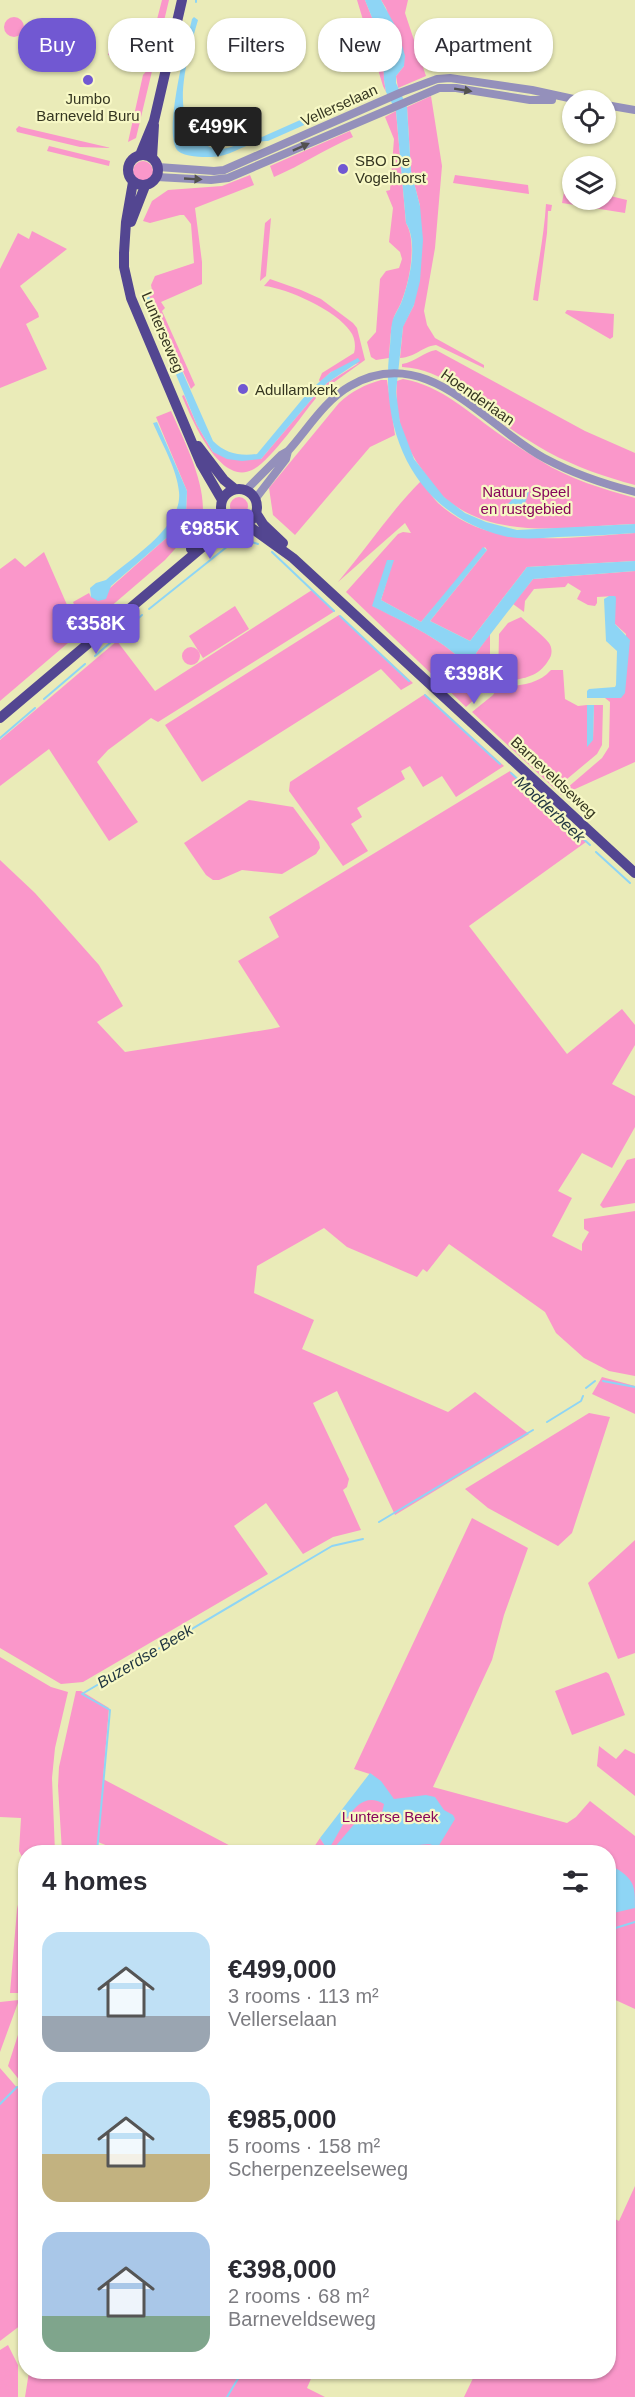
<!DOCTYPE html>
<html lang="en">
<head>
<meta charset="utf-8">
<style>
  :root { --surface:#fff; --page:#f2f2f3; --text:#2b2b33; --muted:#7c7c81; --accent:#7158d2 }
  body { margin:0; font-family:Helvetica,sans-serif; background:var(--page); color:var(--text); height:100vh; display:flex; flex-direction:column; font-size:22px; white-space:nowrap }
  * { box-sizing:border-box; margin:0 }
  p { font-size:20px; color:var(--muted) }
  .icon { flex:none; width:33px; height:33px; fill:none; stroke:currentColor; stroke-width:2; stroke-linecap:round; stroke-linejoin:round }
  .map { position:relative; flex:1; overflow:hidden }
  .details { position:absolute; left:18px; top:1845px; width:598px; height:534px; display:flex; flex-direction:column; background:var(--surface); border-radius:24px; box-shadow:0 2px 4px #0004 }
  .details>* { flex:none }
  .top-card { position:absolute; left:18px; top:18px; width:600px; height:54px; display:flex; gap:12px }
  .tools { position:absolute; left:562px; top:90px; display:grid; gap:12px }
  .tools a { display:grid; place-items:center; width:54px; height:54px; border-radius:50%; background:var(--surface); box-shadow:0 2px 4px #0004; font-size:30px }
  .price { position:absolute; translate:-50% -51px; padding:0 14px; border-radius:6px; background:var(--accent); color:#fff; font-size:20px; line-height:39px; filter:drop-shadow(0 2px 3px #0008) }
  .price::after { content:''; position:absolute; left:50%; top:36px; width:18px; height:14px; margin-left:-9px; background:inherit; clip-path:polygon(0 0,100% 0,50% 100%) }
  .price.active { background:#222; color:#fff }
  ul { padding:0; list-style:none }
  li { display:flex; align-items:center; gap:18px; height:150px; padding:0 24px }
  li span { display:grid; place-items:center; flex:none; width:168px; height:120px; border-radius:18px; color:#555 }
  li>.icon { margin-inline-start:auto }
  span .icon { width:72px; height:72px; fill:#fffc; stroke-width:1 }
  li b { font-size:26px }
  h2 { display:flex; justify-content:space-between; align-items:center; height:72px; padding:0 24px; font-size:26px }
  .pill { padding:0 21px; border-radius:24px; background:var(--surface); box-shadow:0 2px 4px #0004; font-size:21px; line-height:54px }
  .pill.active { background:var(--accent); color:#fff }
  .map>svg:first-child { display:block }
  .green { fill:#fa97ca }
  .water { fill:#8ed5f5 }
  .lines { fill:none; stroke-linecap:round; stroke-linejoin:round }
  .stream { stroke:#8ed5f5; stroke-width:2 }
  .minor { stroke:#9490bb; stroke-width:8 }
  .major { stroke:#534691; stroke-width:10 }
  .oneway { fill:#52514f }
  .poi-dot { fill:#7158d2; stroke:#f7f8c5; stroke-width:2 }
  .labels { text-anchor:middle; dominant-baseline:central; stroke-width:4.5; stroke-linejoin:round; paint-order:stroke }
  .poi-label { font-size:15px; fill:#353621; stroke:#f7f8c5; text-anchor:start }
  .street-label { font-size:15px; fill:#353621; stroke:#f7f8c5 }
  .park-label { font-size:15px; fill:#88065b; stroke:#f7f8c5 }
  .water-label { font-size:16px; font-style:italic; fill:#1f3540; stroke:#f7f8c5 }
</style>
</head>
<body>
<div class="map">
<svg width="635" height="2397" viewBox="0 0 635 2397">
  <rect width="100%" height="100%" fill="#eaebb8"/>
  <path class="green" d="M162 0H169L136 138 128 142 143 75C151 68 151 55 152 45L146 39 147 34 153 35Z
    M357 0H365L383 45 384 80 386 92 383 86Z
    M381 0H408L405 13 426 76 398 88 396 76 404 66 386 8Z
    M4 27a10 10 0 1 1 20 0a10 10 0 1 1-20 0Z
    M39 29 80 39 78 47 37 38Z
    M110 46 142 53 140 62 108 55Z
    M431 96 442 166 435 248 424 311 427 325 435 338 484 365V368L436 345C421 347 416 357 400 358L403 326 414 305 420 206 411 171 407 107Z
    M396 111 406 223C417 241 410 281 402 300 400 307 394 314 393 321 390 333 390 346 389 358L376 360 371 357 367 342 376 332 380 279 386 271 399 268 402 259 400 252 389 242 393 208 386 191 390 190 394 139 385 117Z
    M19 126 21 127 111 148 80 147 17 132 16 129Z
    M350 131 353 137C325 149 302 165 274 177L270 166Z
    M49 146 110 161 109 166 47 151Z
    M133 171a10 10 0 1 1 20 0a10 10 0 1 1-20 0Z
    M250 175 254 185 195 208 202 262V284L161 302 165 308 162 311 195 385 191 389 149 296 153 295 151 285 155 276 194 263 191 224 184 215H180L150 223 143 221 152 201 168 190 222 186Z
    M455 175 528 185 529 194 453 183Z
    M567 190 573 191V200H606V195L627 200 625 213 562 203 564 192Z
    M546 204 552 205 551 211H548L547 233 538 301 533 300C537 268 544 237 546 204Z
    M271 218 266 276 260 281 265 223Z
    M32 231 67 249 20 286 38 313 39 317 26 324 47 369 0 388V269L18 233 29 239Z
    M270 279 301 290 321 299 353 323 357 328 365 360 326 388 324 386 327 383 359 363 331 372 320 382 319 380 322 373 354 353C356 346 355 337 350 331 337 311 287 288 264 286Z
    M567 310 614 314 613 337 610 339 565 313Z
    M436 350 585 431 635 453V485C605 477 576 467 548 452 534 444 519 435 505 425 474 401 444 369 402 367V364C415 362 424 352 436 350Z
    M403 379C443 386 470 414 502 436 515 445 528 453 541 461 569 479 603 489 635 498V524C572 526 498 542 446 499 437 492 430 480 423 471 403 445 394 413 397 381Z
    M381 380H387L395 435 370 447 295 535 273 515 269 488 339 403C352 391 364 385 381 380Z
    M316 394V398C302 415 270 462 252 470 219 486 191 417 182 396L184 395 197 425 213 452 261 459Z
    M171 411C184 440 208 487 202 519L165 560 88 626 80 618 73 602 89 593 91 597 110 588 172 533 178 527 186 513 187 491 156 417Z
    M421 481C427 488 432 497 438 503 491 552 570 537 635 533V561L527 567 470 641 430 621 487 550 485 547 421 622 381 600 393 560 373 606C419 630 447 640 482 681L476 653 490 634V685L466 707 346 592 398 534 403 532 411 533 405 523 338 582C366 549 390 512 421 481Z
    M230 506a9 9 0 1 1 18 0a9 9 0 1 1-18 0Z
    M44 552 74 621 82 631 0 701V569L15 558 25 567Z
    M635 571V762L562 795 560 794 602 758 609 747 610 702 605 698H621L626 634 615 624V596L597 597V603L595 606 588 605 577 599 581 591 568 583 565 587 534 589 525 601 524 612 513 604 533 579Z
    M312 590 335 611 158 722 151 718 108 750 97 762 138 822 109 841 49 749 0 786V740L117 641 155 691Z
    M235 606 249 629 203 658 189 636Z
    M339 615 413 683 401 690 381 669 202 782 165 725Z
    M521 617C530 626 542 634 549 643 553 649 552 656 548 661 537 679 518 680 498 681L499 634 508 623Z
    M182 656a9 9 0 1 1 18 0a9 9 0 1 1-18 0Z
    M551 670H563L565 699 578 706 587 705V746L593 739 594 705H603L602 745 597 754 555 789 472 712 493 695 498 687C517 686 538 685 551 670Z
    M425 694 504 766 456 797 442 776 423 787 410 766 401 771 405 779 357 808 362 817 351 824 368 851 343 866 289 791 290 782Z
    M510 771 586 842 469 926 567 1054 622 1009 635 1025V1045L612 1084 635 1096V1127L612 1168 582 1153 558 1191 572 1198 552 1236 582 1251V1244L589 1232 584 1229V1219L635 1211V1376L609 1371 584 1358 556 1333 545 1312 449 1244 427 1272 423 1269 417 1277 347 1247 324 1228 257 1266 254 1293 314 1320 302 1349 448 1412 475 1392 529 1434 395 1515 337 1391 313 1403 349 1479 347 1487 343 1490 361 1530 333 1537 303 1554 266 1503 234 1526 268 1574 83 1682 61 1684 0 1648V860L35 893 99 965 123 1006 97 1022 125 1052 271 1029 280 1027 238 961 279 937 269 917Z
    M249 800 293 807 319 842 320 848 316 854 282 874 242 870 219 880H213L206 875 184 843Z
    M635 1158V1203L603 1208 600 1205 627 1160Z
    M602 1377 635 1386V1414L592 1394Z
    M589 1413 610 1417 572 1533 558 1546 488 1508 465 1489Z
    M472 1518 528 1548 504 1615 492 1660 433 1787 567 1823 576 1817 590 1801 635 1836V2009L609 1997V1852H318L312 1850 320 1838 324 1844 373 1775 354 1769Z
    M635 1540V1653L618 1659 588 1583Z
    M0 1657 51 1687 68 1692 55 1748 52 1778 55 1852H26L25 1863 19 1851 21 1818 0 1817Z
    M606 1672 609 1674 625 1715 572 1735 555 1691Z
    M76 1691H81L109 1708 103 1779 242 1852H123L98 1842V1852H62L58 1786 59 1767Z
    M599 1746 616 1759 625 1749 635 1754V1796L597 1766Z
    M25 1874V1982L21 1993H10L17 1909Z
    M19 2000 0 2052V2002Z
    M25 2013V2087L8 2066Z
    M0 2068 26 2098 25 2308 21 2325 0 2341Z
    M635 2186V2397H464L476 2372H548L566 2379 569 2372H609V2216L619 2221Z
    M8 2345 18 2365V2397H0V2350Z
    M29 2372H328L324 2379 313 2374 307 2388 325 2397H25Z"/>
  <path class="water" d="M365 0H381L398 31 405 56 404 66 396 76V83L407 107 411 171 420 206 423 240 420 281 414 305 403 327 396 392 400 422 414 459 444 497 465 513 486 522 517 530 635 524V533C609 535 584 536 558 537 540 538 521 540 504 536 418 515 381 438 389 355 391 343 390 329 393 319 396 312 401 305 403 298 410 278 418 242 406 223L396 111 386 92 384 80 383 45Z
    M194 17 198 20C189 52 169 114 198 139 204 144 211 149 219 149 231 150 246 140 258 135L262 137 343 101 345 107 268 141C248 140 231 158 210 157 202 157 185 157 178 151 162 136 187 42 192 19Z
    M149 296 213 441C226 454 240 456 257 454L310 390 331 372 358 358 360 361 327 383 316 394 261 459 242 461 227 459 213 452 197 425 145 300Z
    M157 422 187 491 186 513 179 527 111 586 106 599 98 601 91 597 90 588 96 583 106 580C130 559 183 527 179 492 177 469 162 444 153 423Z
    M523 488 529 491C526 504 521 513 506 511L507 505Z
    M483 547 487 550 430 621 470 641 527 567 635 561V571L533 579 476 653 482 681C447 640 419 630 372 606L387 560H394L381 600 421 622Z
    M609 596H615L616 598 615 624 630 640 625 693 621 698H587V691L589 689 615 687 616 685 617 651 606 641 604 599Z
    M587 705H594L593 740 587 747Z
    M370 1773 381 1781 394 1799 426 1795 435 1797 444 1810 453 1815 455 1819 438 1847 429 1844 408 1846 394 1852H333L334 1848 362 1815 375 1817 382 1813 384 1804C356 1787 342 1830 330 1847L325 1846 320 1838Z
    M609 1866C615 1867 617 1869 623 1873 635 1883 635 1889 635 1908L609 1914Z"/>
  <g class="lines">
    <path class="stream" d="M196 2V0
      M272 552 334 611
      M149 609 238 538 258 544
      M340 616 409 681
      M95 656 142 615
      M425 695 500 764
      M44 699 85 664
      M0 738 35 708
      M511 773 590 845
      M596 852 630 883
      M603 1381 635 1387
      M586 1388 595 1381
      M547 1422 581 1401 583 1396
      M379 1522 533 1430
      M97 1852 110 1710 82 1694 332 1546 363 1539
      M609 1930 635 1922
      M22 2081 26 2077
      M0 2104 17 2087
      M227 2397 242 2372"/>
    <path class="minor" d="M606 105 635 110
      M158 167 214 171 224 170 402 92 437 79 450 78 532 90 578 100
      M157 177 211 180 228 178 439 88H456L530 100H552
      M246 490 281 455 288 451C307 430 325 400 350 386 427 341 484 426 546 459 574 474 604 484 635 492
      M256 498 286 459 288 451"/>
    <path class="major" d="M128 170a15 15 0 1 1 30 0a15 15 0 1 1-30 0Z
      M140 155 154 121 182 0
      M152 158 154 125
      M133 182 126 222 124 253V267L131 298 201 464 222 500
      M131 222 145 186
      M198 446 224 480 235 489
      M221 507a18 18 0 1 1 36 0a18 18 0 1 1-36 0Z
      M256 513 263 524 283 543
      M246 524 293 558 635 873
      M191 549 215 524 222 513
      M0 718 231 523"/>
  </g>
  <defs><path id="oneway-solid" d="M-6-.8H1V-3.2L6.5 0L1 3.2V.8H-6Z" transform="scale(1.5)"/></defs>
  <g class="oneway">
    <use href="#oneway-solid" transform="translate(463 90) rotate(9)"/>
    <use href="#oneway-solid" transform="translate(301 147) rotate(-24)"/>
    <use href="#oneway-solid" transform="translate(193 179) rotate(3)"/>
  </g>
  <g class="poi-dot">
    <circle cx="88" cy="80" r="6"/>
    <circle cx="343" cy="169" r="6"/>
    <circle cx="243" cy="389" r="6"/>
  </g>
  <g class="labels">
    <g class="poi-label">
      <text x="88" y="98" text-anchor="middle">Jumbo<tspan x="88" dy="17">Barneveld Buru</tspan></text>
      <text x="355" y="160">SBO De<tspan x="355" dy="17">Vogelhorst</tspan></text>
      <text x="255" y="389">Adullamkerk</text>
    </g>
    <g class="street-label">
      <text transform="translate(339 105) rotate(-24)">Vellerselaan</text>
      <text transform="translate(163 332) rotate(67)">Lunterseweg</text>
      <text transform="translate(478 397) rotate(35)">Hoenderlaan</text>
      <text transform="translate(554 777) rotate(43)">Barneveldseweg</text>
    </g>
    <g class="park-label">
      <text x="526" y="491">Natuur Speel<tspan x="526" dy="17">en rustgebied</tspan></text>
      <text x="390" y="1816">Lunterse Beek</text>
    </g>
    <g class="water-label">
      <text transform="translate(550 809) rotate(43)">Modderbeek</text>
      <text transform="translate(145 1656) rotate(-31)">Buzerdse Beek</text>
    </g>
  </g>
</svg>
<div class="tools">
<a><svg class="icon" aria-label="locate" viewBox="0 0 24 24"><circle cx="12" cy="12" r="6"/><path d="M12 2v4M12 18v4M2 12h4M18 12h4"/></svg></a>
<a><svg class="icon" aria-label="layers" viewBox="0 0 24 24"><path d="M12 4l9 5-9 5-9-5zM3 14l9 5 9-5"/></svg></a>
</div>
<b class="price active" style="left:218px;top:158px">€499K</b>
<b class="price" style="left:210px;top:560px">€985K</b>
<b class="price" style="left:96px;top:655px">€358K</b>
<b class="price" style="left:474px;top:705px">€398K</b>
<div class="top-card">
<a class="pill active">Buy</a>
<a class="pill">Rent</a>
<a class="pill">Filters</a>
<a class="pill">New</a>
<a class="pill">Apartment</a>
</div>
<section class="details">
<h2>4 homes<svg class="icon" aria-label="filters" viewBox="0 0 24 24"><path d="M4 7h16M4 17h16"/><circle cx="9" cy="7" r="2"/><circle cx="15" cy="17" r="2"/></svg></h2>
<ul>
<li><span style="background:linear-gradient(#bfe0f5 70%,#9aa5b1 0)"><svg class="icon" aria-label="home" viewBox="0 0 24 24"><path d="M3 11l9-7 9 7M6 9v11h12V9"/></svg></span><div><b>€499,000</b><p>3 rooms · 113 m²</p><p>Vellerselaan</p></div></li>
<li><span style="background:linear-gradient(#bfe0f5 60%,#c2b280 0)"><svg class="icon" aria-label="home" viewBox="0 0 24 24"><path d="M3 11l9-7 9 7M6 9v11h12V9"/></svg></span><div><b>€985,000</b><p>5 rooms · 158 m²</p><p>Scherpenzeelseweg</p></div></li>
<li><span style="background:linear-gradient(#a9c7e8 70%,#7fa58c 0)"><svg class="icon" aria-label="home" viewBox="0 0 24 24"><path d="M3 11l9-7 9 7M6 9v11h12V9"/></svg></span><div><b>€398,000</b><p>2 rooms · 68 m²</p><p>Barneveldseweg</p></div></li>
</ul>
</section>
</div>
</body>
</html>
